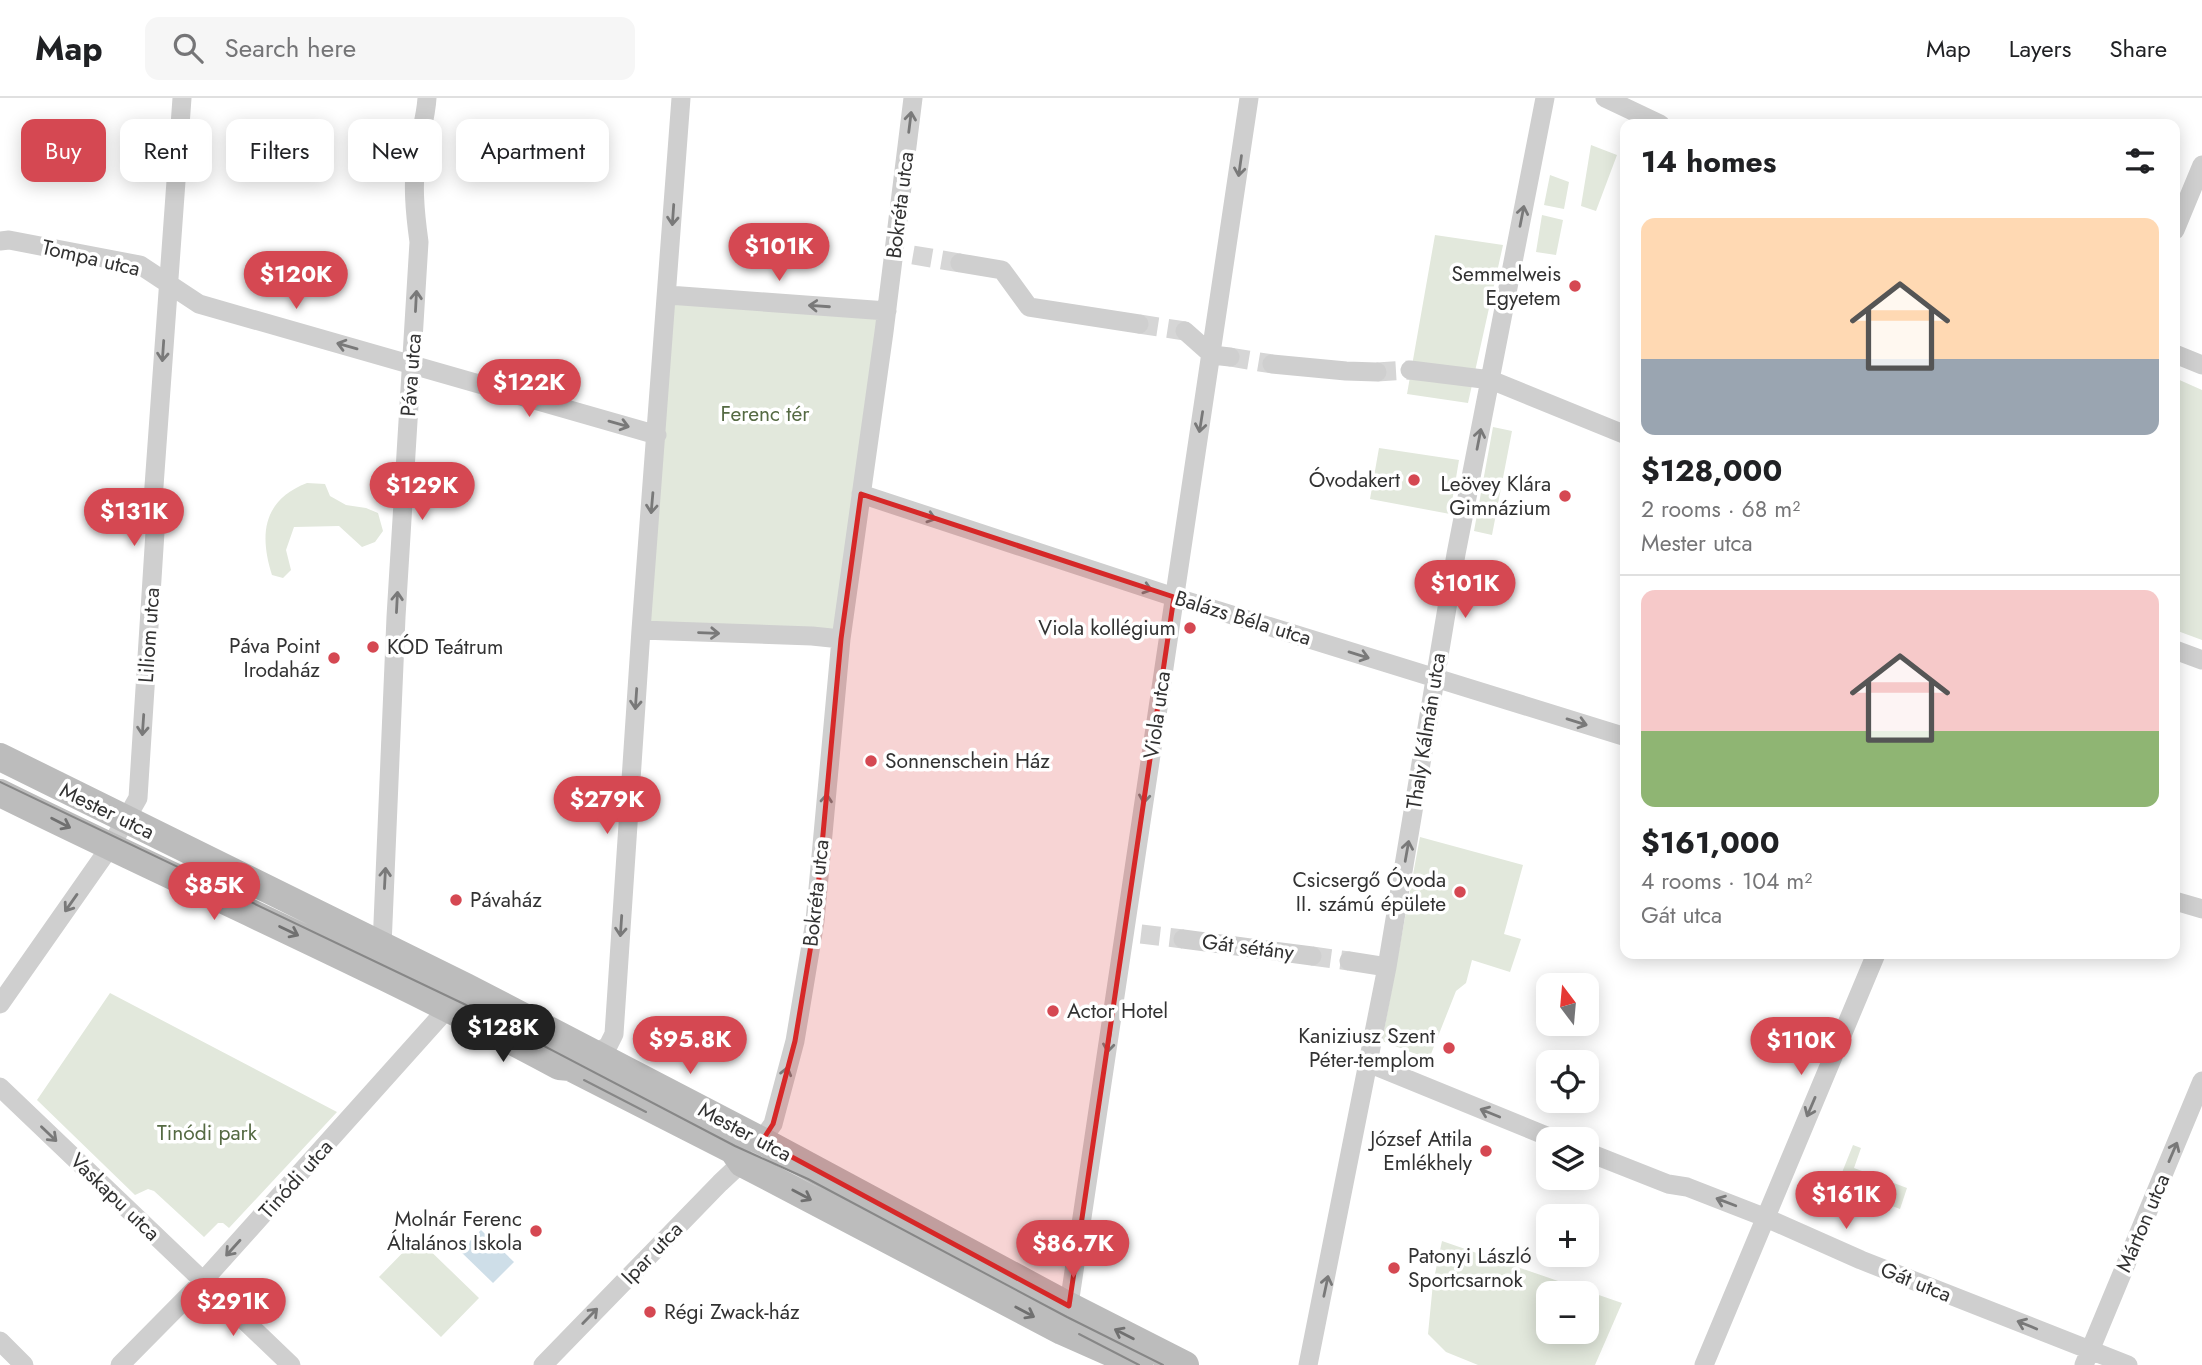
<!DOCTYPE html>
<html lang="en">
<head>
<meta charset="utf-8">
<style>
  :root { --surface:#fff; --page:#f6f6f6; --text:#202124; --muted:#757577; --line:#e0e0e0; --accent:#d54852 }
  body { margin:0; font-family:Jost,sans-serif; background:var(--page); color:var(--text); height:100vh; display:flex; flex-direction:column; font-size:26px; white-space:nowrap }
  * { box-sizing:border-box; margin:0 }
  p { font-size:23px; color:var(--muted) }
  .icon { flex:none; width:38px; height:38px; fill:none; stroke:currentColor; stroke-width:2; stroke-linecap:round; stroke-linejoin:round }
  .map { position:relative; flex:1; overflow:hidden }
  .details { position:absolute; left:1620px; top:21px; width:560px; height:840px; display:flex; flex-direction:column; background:var(--surface); border-radius:14px; box-shadow:0 4px 18px #0003 }
  .details>* { flex:none }
  .banner { position:absolute; left:21px; top:21px; width:665px; height:63px; display:flex; gap:14px }
  .needle { width:46px; rotate:344deg }
  .tools { position:absolute; left:1536px; top:875px; display:grid; gap:14px }
  .tools a { display:grid; place-items:center; width:63px; height:63px; border-radius:14px; background:var(--surface); box-shadow:0 4px 18px #0003; font-size:35px }
  .price { position:absolute; translate:-50% -60px; padding:0 16px; border-radius:24px; background:var(--accent); color:#fff; font-size:23px; line-height:46px; filter:drop-shadow(0 2px 4px #0008) }
  .price::after { content:''; position:absolute; left:50%; top:42px; width:21px; height:16px; margin-left:-10px; background:inherit; clip-path:polygon(0 0,100% 0,50% 100%) }
  .price.on { background:#222; color:#fff }
  ul { padding:0; list-style:none }
  li { display:grid; align-content:center; gap:14px; height:371px; padding:0 21px }
  li+li { border-top:2px solid var(--line) }
  li span { display:grid; place-items:center; height:217px; border-radius:14px; color:#555 }
  li>.icon { margin-inline-start:auto }
  span .icon { width:126px; height:126px; fill:#fffc; stroke-width:1 }
  li b { font-size:30px }
  h2 { display:flex; justify-content:space-between; align-items:center; height:84px; padding:0 21px; font-size:30px }
  .pill { padding:0 24px; border-radius:14px; background:var(--surface); box-shadow:0 4px 18px #0003; font-size:24px; line-height:63px }
  .pill.on { background:var(--accent); color:#fff }
  header { display:flex; align-items:center; gap:42px; box-sizing:border-box; height:98px; padding:0 35px; background:var(--surface); border-bottom:2px solid var(--line) }
  header strong { font-size:33px }
  nav { display:flex; gap:38px; margin-inline-start:auto; font-size:24px }
  .search { width:490px; height:63px; background:var(--page); display:flex; align-items:center; gap:18px; box-sizing:border-box; padding:0 24px; border-radius:14px; color:var(--muted); font-size:26px }
  .map>svg:first-child { display:block }
  .green { fill:#e2e8dc; fill-rule:evenodd }
  .water { fill:#cedee8 }
  .lines { fill:none; stroke-linecap:round; stroke-linejoin:round }
  .street-tunnel { stroke:#d6d6d6; stroke-width:19; stroke-dasharray:19 10; stroke-linecap:butt }
  .street { stroke:#cfcfcf; stroke-width:19 }
  .secondary { stroke:#bcbcbc; stroke-width:28 }
  .tram { stroke:#878787; stroke-width:2 }
  .oneway { stroke:#797979 }
  .oneway2 { stroke:#707070 }
  .marked { fill:#d62828; fill-opacity:0.2; stroke:#d62828; stroke-width:5; stroke-linejoin:round }
  .poi-dot { fill:#d54852; stroke:#fff; stroke-width:2.5 }
  .labels { text-anchor:middle; dominant-baseline:central; stroke-width:7; stroke-linejoin:round; paint-order:stroke }
  .street-label { font-size:21px; fill:#323232; stroke:#fff }
  .poi-label { font-size:21px; fill:#323232; stroke:#fff; text-anchor:end }
  .park-label { font-size:21px; fill:#556a43; stroke:#fff }
</style>
</head>
<body>
<header>
<strong>Map</strong>
<div class="search"><svg class="icon" aria-label="search" viewBox="0 0 24 24"><circle cx="10" cy="10" r="6"/><path d="M15 15l6 6"/></svg>Search here</div>
<nav><a>Map</a><a>Layers</a><a>Share</a></nav>
</header>
<div class="map">
<svg width="2202" height="1267" viewBox="0 0 2202 1267">
  <rect width="100%" height="100%" fill="#fff"/>
  <path class="green" d="M1591 47 1617 57 1596 113 1581 108Z
    M1550 77 1569 84 1564 111 1544 107Z
    M1542 117 1563 122 1556 157 1536 154Z
    M1435 137 1503 147 1468 305 1407 296Z
    M668 197 887 213 841 541 641 532Z
    M2175 280 2202 292V542L2175 532Z
    M1493 329 1512 333 1492 437 1474 433Z
    M1379 350 1459 362 1450 416 1370 401Z
    M307 385 325 386 330 398 346 407 366 410 378 415 383 433 375 444 362 449 339 428 294 429 286 452 291 472 283 480 272 477C259 436 263 402 307 385Z
    M1420 739 1523 767 1504 836 1521 841 1510 874 1472 862 1466 885 1456 893 1429 961 1382 943Z
    M110 895 337 1014 229 1130 223 1125H218L204 1139 154 1093 148 1091 135 1097 37 1002Z
    M1853 1047 1861 1050 1854 1070 1907 1090 1900 1111 1837 1087Z
    M417 1140 479 1200 441 1239 379 1179Z
    M1442 1143 1622 1205 1595 1267H1478L1446 1254 1428 1236 1433 1185ZM1549 1195H1587V1234H1549Z"/>
  <path class="water" d="M481 1132 514 1164 493 1185 460 1153Z"/>
  <g class="lines">
    <path class="street-tunnel" d="M913 157 960 165
      M1139 226 1185 233
      M1230 259 1272 266
      M1377 274 1410 272
      M1141 836 1183 841
      M1312 858 1349 863"/>
    <path class="street" d="M1605 0 1660 26
      M2175 132 2202 67
      M0 143 9 142 140 167 199 206 657 337
      M960 165 1002 172 1029 209 1139 226
      M668 197 887 213
      M1185 233 1212 257 1230 259
      M2175 256 2202 267
      M1272 266 1346 273 1377 274
      M1410 272 1491 282 1626 337
      M861 396 1174 499 1626 639
      M641 532 812 538 841 541
      M2175 552 2202 562
      M2175 803 2202 811
      M1183 841 1312 858
      M382 848 396 519 419 144C415 115 412 85 417 55 420 36 426 19 427 0
      M1349 863 1387 869
      M0 906 110 749 138 700 155 434 152 416 182 0
      M594 956 608 948 614 936 641 532 681 0
      M1368 965 1554 1041
      M0 989 291 1267
      M1587 1054 1668 1086 1687 1089 1764 1119 1861 1162 2128 1267
      M1067 1220 1249 0
      M0 1243 24 1267
      M120 1267 203 1183 456 901
      M543 1267 720 1085 752 1055 773 1026 795 943 815 823 841 541 884 234 913 0
      M1308 1267 1387 869 1456 456 1545 0
      M1704 1267 1876 856
      M2084 1267 2202 983"/>
    <path class="secondary" d="M0 659 466 889 762 1043 1069 1208 1185 1267
      M0 695C186 787 377 870 559 968L570 969 733 1052 742 1065 1062 1233 1139 1267"/>
    <path class="tram" d="M0 684 464 906 735 1048 808 1081 1067 1219 1163 1267
      M584 982 646 1014
      M1079 1236 1139 1267"/>
  </g>
  <defs><path id="oneway-shaft" d="M-6 0H5M1.5-3L5.5 0L1.5 3" fill="none" stroke-width="1.6" stroke-linecap="round" stroke-linejoin="round" transform="scale(1.75)"/></defs>
  <g class="oneway">
    <use href="#oneway-shaft" transform="translate(910 24) rotate(-83)"/>
    <use href="#oneway-shaft" transform="translate(1240 68) rotate(98)"/>
    <use href="#oneway-shaft" transform="translate(673 117) rotate(94)"/>
    <use href="#oneway-shaft" transform="translate(1522 118) rotate(-79)"/>
    <use href="#oneway-shaft" transform="translate(416 203) rotate(-87)"/>
    <use href="#oneway-shaft" transform="translate(819 208) rotate(-176)"/>
    <use href="#oneway-shaft" transform="translate(347 248) rotate(-164)"/>
    <use href="#oneway-shaft" transform="translate(163 253) rotate(94)"/>
    <use href="#oneway-shaft" transform="translate(1201 324) rotate(99)"/>
    <use href="#oneway-shaft" transform="translate(619 326) rotate(16)"/>
    <use href="#oneway-shaft" transform="translate(1479 341) rotate(-79)"/>
    <use href="#oneway-shaft" transform="translate(652 405) rotate(95)"/>
    <use href="#oneway-shaft" transform="translate(926 418) rotate(18)"/>
    <use href="#oneway-shaft" transform="translate(1142 489) rotate(18)"/>
    <use href="#oneway-shaft" transform="translate(397 504) rotate(-87)"/>
    <use href="#oneway-shaft" transform="translate(709 535) rotate(2)"/>
    <use href="#oneway-shaft" transform="translate(1359 557) rotate(17)"/>
    <use href="#oneway-shaft" transform="translate(636 601) rotate(94)"/>
    <use href="#oneway-shaft" transform="translate(1577 624) rotate(17)"/>
    <use href="#oneway-shaft" transform="translate(143 627) rotate(94)"/>
    <use href="#oneway-shaft" transform="translate(1145 695) rotate(98)"/>
    <use href="#oneway-shaft" transform="translate(826 706) rotate(-85)"/>
    <use href="#oneway-shaft" transform="translate(1407 753) rotate(-80)"/>
    <use href="#oneway-shaft" transform="translate(385 780) rotate(-87)"/>
    <use href="#oneway-shaft" transform="translate(71 805) rotate(125)"/>
    <use href="#oneway-shaft" transform="translate(621 828) rotate(94)"/>
    <use href="#oneway-shaft" transform="translate(1109 944) rotate(98)"/>
    <use href="#oneway-shaft" transform="translate(785 979) rotate(-75)"/>
    <use href="#oneway-shaft" transform="translate(1811 1009) rotate(113)"/>
    <use href="#oneway-shaft" transform="translate(1490 1015) rotate(-158)"/>
    <use href="#oneway-shaft" transform="translate(49 1036) rotate(44)"/>
    <use href="#oneway-shaft" transform="translate(2173 1054) rotate(-67)"/>
    <use href="#oneway-shaft" transform="translate(1726 1104) rotate(-159)"/>
    <use href="#oneway-shaft" transform="translate(233 1150) rotate(132)"/>
    <use href="#oneway-shaft" transform="translate(1326 1188) rotate(-78)"/>
    <use href="#oneway-shaft" transform="translate(590 1218) rotate(-46)"/>
    <use href="#oneway-shaft" transform="translate(2027 1227) rotate(-158)"/>
  </g>
  <g class="oneway2">
    <use href="#oneway-shaft" transform="translate(61 725) rotate(27)"/>
    <use href="#oneway-shaft" transform="translate(289 833) rotate(26)"/>
    <use href="#oneway-shaft" transform="translate(802 1097) rotate(28)"/>
    <use href="#oneway-shaft" transform="translate(1025 1214) rotate(28)"/>
    <use href="#oneway-shaft" transform="translate(1124 1236) rotate(-153)"/>
  </g>
  <path class="marked" d="M861 396 1174 499 1069 1208 762 1043 773 1026 795 943 815 823 841 541Z"/>
  <g class="poi-dot">
    <circle cx="1575" cy="188" r="7"/>
    <circle cx="1414" cy="382" r="7"/>
    <circle cx="1565" cy="398" r="7"/>
    <circle cx="1190" cy="530" r="7"/>
    <circle cx="373" cy="549" r="7"/>
    <circle cx="334" cy="560" r="7"/>
    <circle cx="871" cy="663" r="7"/>
    <circle cx="1460" cy="794" r="7"/>
    <circle cx="456" cy="802" r="7"/>
    <circle cx="1053" cy="913" r="7"/>
    <circle cx="1449" cy="950" r="7"/>
    <circle cx="1486" cy="1053" r="7"/>
    <circle cx="536" cy="1133" r="7"/>
    <circle cx="1394" cy="1170" r="7"/>
    <circle cx="650" cy="1214" r="7"/>
  </g>
  <g class="labels">
    <g class="street-label">
      <text transform="translate(900 107) rotate(-83)">Bokréta utca</text>
      <text transform="translate(91 160) rotate(13)">Tompa utca</text>
      <text transform="translate(411 277) rotate(-86)">Páva utca</text>
      <text transform="translate(1243 520) rotate(17)">Balázs Béla utca</text>
      <text transform="translate(149 537) rotate(-86)">Liliom utca</text>
      <text transform="translate(1157 617) rotate(-82)">Viola utca</text>
      <text transform="translate(1426 633) rotate(-81)">Thaly Kálmán utca</text>
      <text transform="translate(107 713) rotate(26)">Mester utca</text>
      <text transform="translate(816 795) rotate(-84)">Bokréta utca</text>
      <text transform="translate(1248 849) rotate(7)">Gát sétány</text>
      <text transform="translate(745 1034) rotate(28)">Mester utca</text>
      <text transform="translate(296 1081) rotate(-48)">Tinódi utca</text>
      <text transform="translate(115 1099) rotate(44)">Vaskapu utca</text>
      <text transform="translate(2143 1125) rotate(-67)">Márton utca</text>
      <text transform="translate(652 1155) rotate(-46)">Ipar utca</text>
      <text transform="translate(1916 1184) rotate(22)">Gát utca</text>
    </g>
    <g class="poi-label">
      <text x="1561" y="176">Semmelweis<tspan x="1561" dy="24">Egyetem</tspan></text>
      <text x="1400" y="382">Óvodakert</text>
      <text x="1551" y="386">Leövey Klára<tspan x="1551" dy="24">Gimnázium</tspan></text>
      <text x="1176" y="530">Viola kollégium</text>
      <text x="320" y="548">Páva Point<tspan x="320" dy="24">Irodaház</tspan></text>
      <text x="387" y="549" text-anchor="start">KÓD Teátrum</text>
      <text x="885" y="663" text-anchor="start">Sonnenschein Ház</text>
      <text x="1446" y="782">Csicsergő Óvoda<tspan x="1446" dy="24">II. számú épülete</tspan></text>
      <text x="470" y="802" text-anchor="start">Pávaház</text>
      <text x="1067" y="913" text-anchor="start">Actor Hotel</text>
      <text x="1435" y="938">Kaniziusz Szent<tspan x="1435" dy="24">Péter-templom</tspan></text>
      <text x="1472" y="1041">József Attila<tspan x="1472" dy="24">Emlékhely</tspan></text>
      <text x="522" y="1121">Molnár Ferenc<tspan x="522" dy="24">Általános Iskola</tspan></text>
      <text x="1408" y="1158" text-anchor="start">Patonyi László<tspan x="1408" dy="24">Sportcsarnok</tspan></text>
      <text x="664" y="1214" text-anchor="start">Régi Zwack-ház</text>
    </g>
    <g class="park-label">
      <text x="765" y="316">Ferenc tér</text>
      <text x="207" y="1035">Tinódi park</text>
    </g>
  </g>
</svg>
<div class="tools">
<a><svg class="needle" viewBox="-14 -14 28 28"><path d="M0-13l5 13h-10z" fill="#e53935"/><path d="M0 13l5-13h-10z" fill="#757577"/></svg></a>
<a><svg class="icon" aria-label="locate" viewBox="0 0 24 24"><circle cx="12" cy="12" r="6"/><path d="M12 2v4M12 18v4M2 12h4M18 12h4"/></svg></a>
<a><svg class="icon" aria-label="layers" viewBox="0 0 24 24"><path d="M12 4l9 5-9 5-9-5zM3 14l9 5 9-5"/></svg></a>
<a>+</a>
<a>−</a>
</div>
<b class="price" style="left:779px;top:185px">$101K</b>
<b class="price" style="left:296px;top:213px">$120K</b>
<b class="price" style="left:529px;top:321px">$122K</b>
<b class="price" style="left:422px;top:424px">$129K</b>
<b class="price" style="left:134px;top:450px">$131K</b>
<b class="price" style="left:1465px;top:522px">$101K</b>
<b class="price" style="left:607px;top:738px">$279K</b>
<b class="price" style="left:214px;top:824px">$85K</b>
<b class="price on" style="left:503px;top:966px">$128K</b>
<b class="price" style="left:690px;top:978px">$95.8K</b>
<b class="price" style="left:1801px;top:979px">$110K</b>
<b class="price" style="left:1846px;top:1133px">$161K</b>
<b class="price" style="left:1073px;top:1182px">$86.7K</b>
<b class="price" style="left:233px;top:1240px">$291K</b>
<div class="banner">
<a class="pill on">Buy</a>
<a class="pill">Rent</a>
<a class="pill">Filters</a>
<a class="pill">New</a>
<a class="pill">Apartment</a>
</div>
<section class="details">
<h2>14 homes<svg class="icon" aria-label="filters" viewBox="0 0 24 24"><path d="M4 7h16M4 17h16"/><circle cx="9" cy="7" r="2"/><circle cx="15" cy="17" r="2"/></svg></h2>
<ul>
<li><span style="background:linear-gradient(#ffd9b3 65%,#9aa5b1 0)"><svg class="icon" aria-label="home" viewBox="0 0 24 24"><path d="M3 11l9-7 9 7M6 9v11h12V9"/></svg></span><div><b>$128,000</b><p>2 rooms · 68 m²</p><p>Mester utca</p></div></li>
<li><span style="background:linear-gradient(#f6c9c9 65%,#8fb573 0)"><svg class="icon" aria-label="home" viewBox="0 0 24 24"><path d="M3 11l9-7 9 7M6 9v11h12V9"/></svg></span><div><b>$161,000</b><p>4 rooms · 104 m²</p><p>Gát utca</p></div></li>
</ul>
</section>
</div>
</body>
</html>
